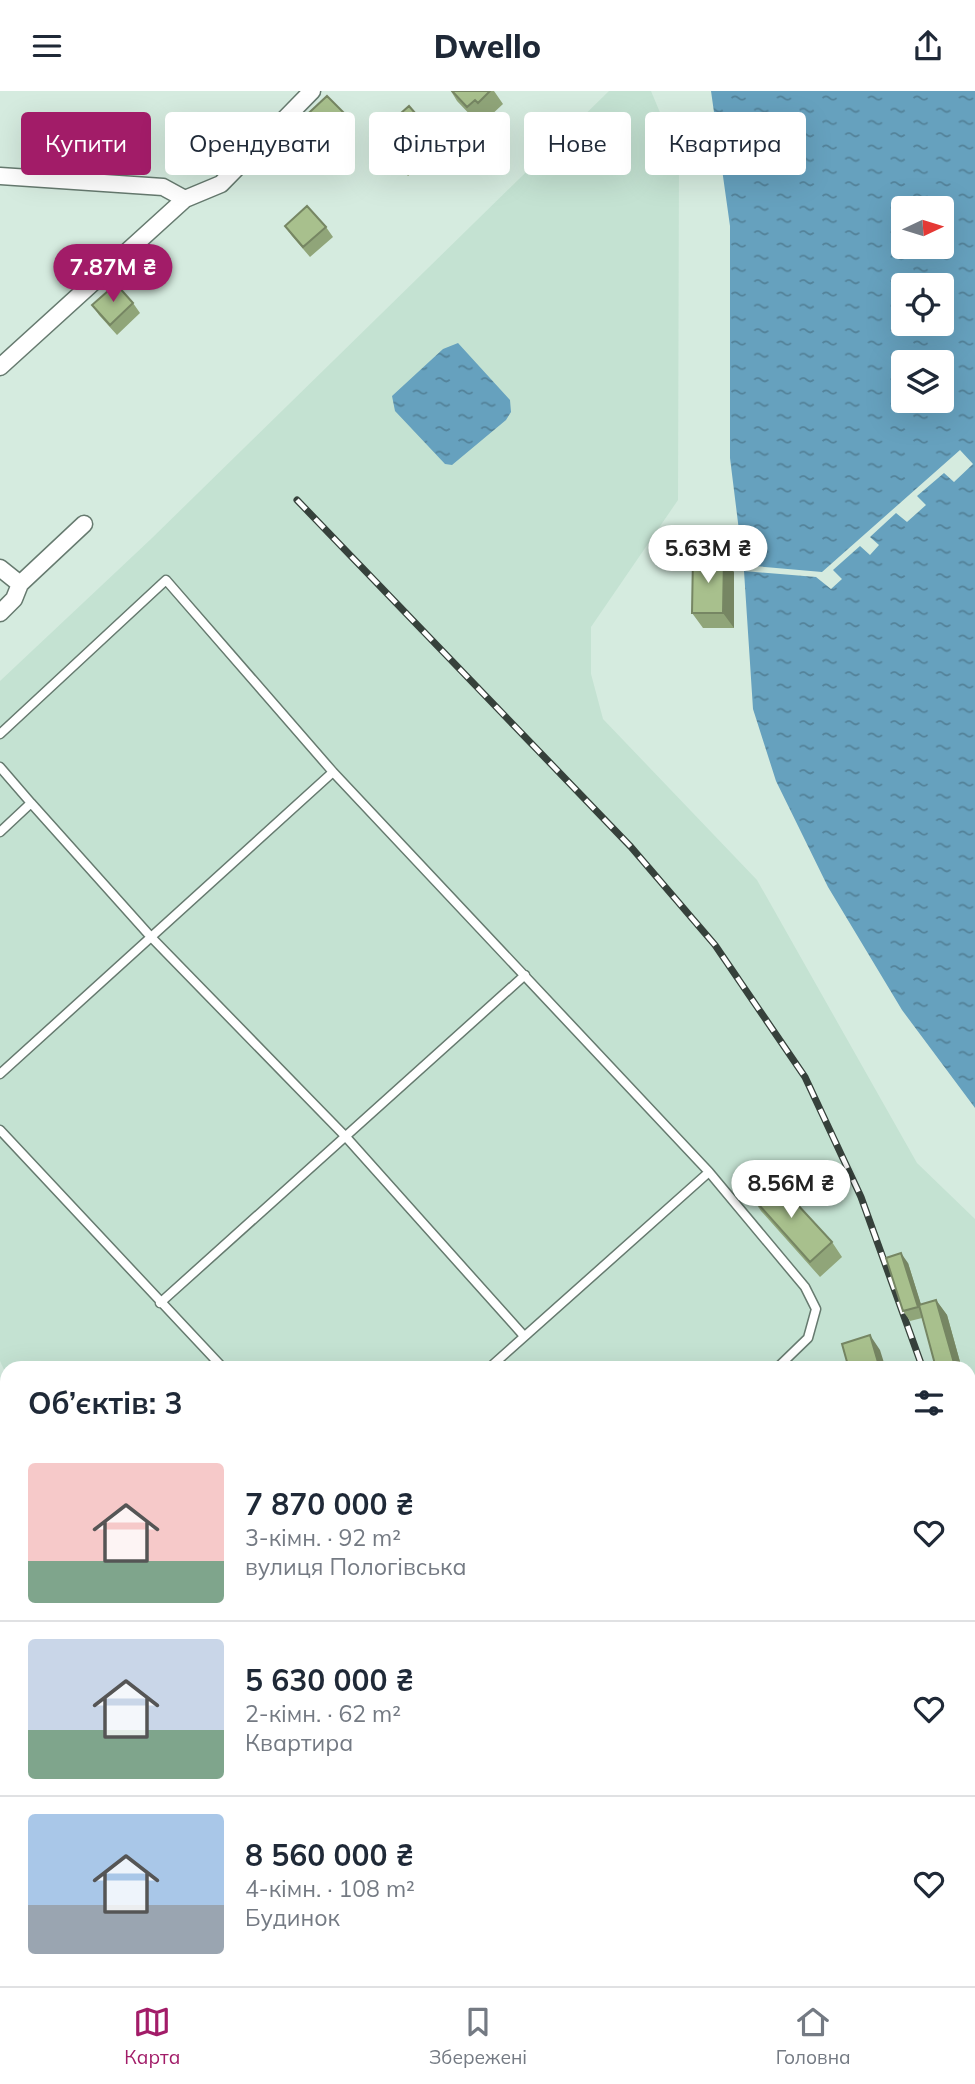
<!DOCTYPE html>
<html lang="uk">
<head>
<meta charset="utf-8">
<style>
  :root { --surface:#fff; --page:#f2f2f3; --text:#1f2937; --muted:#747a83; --line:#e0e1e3; --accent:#a21c68 }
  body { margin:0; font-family:Mulish,sans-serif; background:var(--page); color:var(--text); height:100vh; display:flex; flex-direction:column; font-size:26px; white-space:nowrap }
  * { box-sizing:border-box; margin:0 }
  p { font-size:23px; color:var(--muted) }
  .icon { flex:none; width:38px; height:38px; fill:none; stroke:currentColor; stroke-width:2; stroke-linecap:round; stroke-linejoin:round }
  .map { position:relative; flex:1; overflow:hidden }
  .drawer { position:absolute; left:0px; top:1270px; width:976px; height:625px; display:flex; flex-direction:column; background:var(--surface); border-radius:21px 21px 0 0; box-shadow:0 7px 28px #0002 }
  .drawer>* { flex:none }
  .top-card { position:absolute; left:21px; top:21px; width:934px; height:63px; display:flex; gap:14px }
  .needle { width:46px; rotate:86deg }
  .tools { position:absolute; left:891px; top:105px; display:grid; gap:14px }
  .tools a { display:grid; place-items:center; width:63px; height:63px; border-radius:7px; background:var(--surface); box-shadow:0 7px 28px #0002; font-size:35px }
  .price { position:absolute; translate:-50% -60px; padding:0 16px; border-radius:24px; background:#fff; color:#222; font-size:23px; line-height:46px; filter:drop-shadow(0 2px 4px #0008) }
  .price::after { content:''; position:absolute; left:50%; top:42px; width:21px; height:16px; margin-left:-10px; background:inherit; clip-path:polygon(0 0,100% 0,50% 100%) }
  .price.on { background:var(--accent); color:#fff }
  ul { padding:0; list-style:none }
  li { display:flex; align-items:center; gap:21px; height:175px; padding:0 28px }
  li+li { border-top:2px solid var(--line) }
  li span { display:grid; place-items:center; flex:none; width:196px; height:140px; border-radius:7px; color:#555 }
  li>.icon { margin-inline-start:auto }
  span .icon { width:84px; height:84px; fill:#fffc; stroke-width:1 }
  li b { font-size:30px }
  h2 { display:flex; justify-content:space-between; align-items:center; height:84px; padding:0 28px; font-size:30px }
  .chip { padding:0 24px; border-radius:7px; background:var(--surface); box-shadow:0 7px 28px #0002; font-size:24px; line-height:63px }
  .chip.on { background:var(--accent); color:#fff }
  header { display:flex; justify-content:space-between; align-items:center; height:91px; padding:0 28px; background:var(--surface); font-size:32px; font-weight:800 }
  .tab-bar { display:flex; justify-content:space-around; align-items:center; height:98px; border-top:2px solid var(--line); background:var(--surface); font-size:19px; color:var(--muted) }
  .tab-bar a { display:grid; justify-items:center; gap:4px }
  .tab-bar .on { color:var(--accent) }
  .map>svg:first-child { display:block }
  .built { fill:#c4e2d2 }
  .water { fill:url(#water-ripples); fill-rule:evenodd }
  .pier { fill:#d5ebdf }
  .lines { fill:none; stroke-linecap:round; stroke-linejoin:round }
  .service-casing { stroke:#667a6f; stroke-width:11 }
  .minor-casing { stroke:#667a6f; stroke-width:19 }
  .tertiary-casing { stroke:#667a6f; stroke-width:23 }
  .path { stroke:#819189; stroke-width:2.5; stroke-dasharray:7 3.5; stroke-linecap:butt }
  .service { stroke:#fff; stroke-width:8 }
  .minor { stroke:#fff; stroke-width:16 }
  .tertiary { stroke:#fff; stroke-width:19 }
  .rail-casing { stroke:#36413b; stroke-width:7 }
  .rail { stroke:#fff; stroke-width:4.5; stroke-dasharray:13; stroke-linecap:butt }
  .wall { fill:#90a579 }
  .shaded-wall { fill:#768663 }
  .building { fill:#a8c08d; stroke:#768663; stroke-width:2 }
</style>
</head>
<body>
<header><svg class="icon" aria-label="menu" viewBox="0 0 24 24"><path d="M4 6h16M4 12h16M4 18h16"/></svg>Dwello<svg class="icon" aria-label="share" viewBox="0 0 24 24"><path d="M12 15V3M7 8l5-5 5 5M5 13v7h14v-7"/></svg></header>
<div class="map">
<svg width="975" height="1895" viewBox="0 0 975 1895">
  <defs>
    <pattern id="water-ripples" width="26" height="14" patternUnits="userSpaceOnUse" patternTransform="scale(1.75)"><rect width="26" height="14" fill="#66a1be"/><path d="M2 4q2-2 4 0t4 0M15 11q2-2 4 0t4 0" fill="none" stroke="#538299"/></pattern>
  </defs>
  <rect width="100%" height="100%" fill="#d5ebdf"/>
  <path class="built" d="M609 0H651L679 67 678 409 591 536V583L603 628 757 789 917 1072 975 1128V1412L970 1413V1278H7V1285L0 1270V590L151 448Z"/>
  <path class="water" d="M711 0H975V1017L902 919 828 796 776 690 753 618 744 480 730 367V135ZM903 117H942V156H903ZM903 194H942V233H903ZM903 271H942V310H903Z
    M458 252 510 309 511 321 506 329 452 374 445 373 395 320 392 305 443 258Z"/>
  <path class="pier" d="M960 359 973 373 954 391 944 382 917 405 926 414 907 431 896 422 870 446 879 454 870 464 860 455 833 479 842 488 831 498 816 486 744 480 743 474 822 481Z"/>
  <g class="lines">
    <g class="service-casing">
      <path id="service" d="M0 643 166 489 333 681 709 1081 488 1278
        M0 676 31 712 0 741
        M31 712 151 846 346 1046 524 1245
        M0 983 333 681
        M0 1039 224 1278
        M709 1081 805 1196 816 1218 808 1247 776 1278
        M160 1212 525 884"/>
    </g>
    <g class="minor-casing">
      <path id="minor" d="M0 85 163 96 185 108
        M0 276 185 108 221 93 312 0
        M0 477 20 493
        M0 522 14 508 20 493 84 433
        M970 1422H975
        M0 1495H7
        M0 1627H7
        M0 1809 7 1806
        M550 1888 553 1895
        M768 1888 771 1895
        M194 1895 209 1888"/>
    </g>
    <g class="tertiary-casing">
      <path id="tertiary" d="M0 1374 7 1387
        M319 1888 322 1895"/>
    </g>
    <path class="path" d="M970 1631 975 1634
      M879 1895 880 1888"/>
    <use href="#service" class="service"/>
    <use href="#minor" class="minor"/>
    <use href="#tertiary" class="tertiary"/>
    <g class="rail-casing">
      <path id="rail" d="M297 409 631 756 715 854 805 986 861 1106 923 1278
        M874 1895 876 1888"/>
    </g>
    <use href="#rail" class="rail"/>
  </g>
  <path class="wall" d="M451 0H494L503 13 488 27 485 24 477 31 457 10Z
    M343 21 350 31 321 59 305 43 298 32Z
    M434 44 445 59 434 68 431 65 408 85 385 60 375 45Z
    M285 135 326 136 333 146 310 166 292 145Z
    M133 212 140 222 117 244 99 224 92 214Z
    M734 481V537H703L692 522Z
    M751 1105 832 1151 842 1166 820 1186 761 1120Z
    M908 1172 921 1214 936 1209 947 1224 962 1278H937L922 1227 910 1230 903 1220Z
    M0 1741 7 1749V1776L0 1779Z
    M0 1844 6 1859 0 1862Z
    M7 1862V1888L25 1889 11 1895H8L2 1886Z
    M122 1888H143L145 1891 138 1895H126Z
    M497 1888H528L533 1895H501Z
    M622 1888H657L660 1895H625Z"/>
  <path class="shaded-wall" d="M724 466 734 481V537L723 522Z
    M901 1162 908 1172 925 1226 918 1216Z
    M936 1209 947 1224 962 1278H958L954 1272Z
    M870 1244 880 1259 886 1278H880Z
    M0 1844 6 1859 0 1850Z"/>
  <path class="building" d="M452 0H490L478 12 475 9 467 16Z
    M327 5 343 21 314 49 298 32Z
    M409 15 434 44 424 53 421 50 397 70 375 45Z
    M307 115 326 136 303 156 285 135Z
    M116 193 133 212 110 234 92 214Z
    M693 465 724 466 723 522H692Z
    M772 1086 832 1151 810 1171 751 1105Z
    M901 1162 918 1216 903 1220 886 1167Z
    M936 1209 954 1272 936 1277 919 1214Z
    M870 1244 880 1278H849L842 1253Z
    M975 1541V1568H971Z
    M3 1649H7V1673H4Z
    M1 1740 7 1753V1763L0 1766V1741Z
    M971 1816H975V1830H971Z
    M970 1845 975 1846V1859L970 1858Z
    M7 1862V1884L2 1886 0 1883V1866Z
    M90 1888 93 1895H78Z
    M122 1888H138L126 1895Z
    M247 1888H276L279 1895H233Z
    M360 1888H379L380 1891 387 1888H404L407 1895H362Z
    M524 1888H528L530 1895H507Z
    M622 1888H646L631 1895H625Z
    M601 1889 604 1895H588Z"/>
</svg>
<div class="tools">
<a><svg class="needle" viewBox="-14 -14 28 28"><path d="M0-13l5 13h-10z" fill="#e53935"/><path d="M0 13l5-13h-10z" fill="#747a83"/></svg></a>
<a><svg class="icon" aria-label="locate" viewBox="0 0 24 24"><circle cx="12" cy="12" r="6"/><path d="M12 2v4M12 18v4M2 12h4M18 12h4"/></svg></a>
<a><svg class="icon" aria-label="layers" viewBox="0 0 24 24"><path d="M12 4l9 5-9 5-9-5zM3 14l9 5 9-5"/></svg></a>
</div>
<b class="price on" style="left:113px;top:213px">7.87M ₴</b>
<b class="price" style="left:708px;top:494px">5.63M ₴</b>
<b class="price" style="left:791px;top:1129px">8.56M ₴</b>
<div class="top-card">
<a class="chip on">Купити</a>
<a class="chip">Орендувати</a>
<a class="chip">Фільтри</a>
<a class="chip">Нове</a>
<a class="chip">Квартира</a>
</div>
<section class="drawer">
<h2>Об’єктів: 3<svg class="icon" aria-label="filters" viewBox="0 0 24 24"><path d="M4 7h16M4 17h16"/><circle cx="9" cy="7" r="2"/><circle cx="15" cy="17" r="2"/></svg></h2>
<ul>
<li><span style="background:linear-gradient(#f6c9c9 70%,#7fa58c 0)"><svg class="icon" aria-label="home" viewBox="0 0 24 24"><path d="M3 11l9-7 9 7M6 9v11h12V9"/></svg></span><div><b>7 870 000 ₴</b><p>3-кімн. · 92 m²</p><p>вулиця Пологівська</p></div><svg class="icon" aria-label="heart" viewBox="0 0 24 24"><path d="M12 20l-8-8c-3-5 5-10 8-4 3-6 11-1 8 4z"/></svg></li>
<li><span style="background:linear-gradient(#c9d6e8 65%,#7fa58c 0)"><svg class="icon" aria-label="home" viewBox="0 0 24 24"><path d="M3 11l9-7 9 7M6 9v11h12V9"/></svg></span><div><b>5 630 000 ₴</b><p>2-кімн. · 62 m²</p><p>Квартира</p></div><svg class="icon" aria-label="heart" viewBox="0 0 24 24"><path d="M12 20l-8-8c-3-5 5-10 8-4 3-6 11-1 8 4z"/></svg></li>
<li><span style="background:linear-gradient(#a9c7e8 65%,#9aa5b1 0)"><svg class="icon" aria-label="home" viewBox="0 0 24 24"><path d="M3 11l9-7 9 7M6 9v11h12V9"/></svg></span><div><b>8 560 000 ₴</b><p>4-кімн. · 108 m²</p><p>Будинок</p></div><svg class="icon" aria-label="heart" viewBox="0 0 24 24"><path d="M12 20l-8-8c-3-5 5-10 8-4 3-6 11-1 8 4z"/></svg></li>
</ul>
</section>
</div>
<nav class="tab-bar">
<a class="on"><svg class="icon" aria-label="map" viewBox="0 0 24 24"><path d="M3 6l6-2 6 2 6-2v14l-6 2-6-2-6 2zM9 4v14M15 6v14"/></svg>Карта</a>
<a><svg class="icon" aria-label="saved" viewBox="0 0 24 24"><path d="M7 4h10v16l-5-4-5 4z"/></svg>Збережені</a>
<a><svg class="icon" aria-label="home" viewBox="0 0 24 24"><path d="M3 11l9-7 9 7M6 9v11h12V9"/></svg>Головна</a>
</nav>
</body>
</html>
